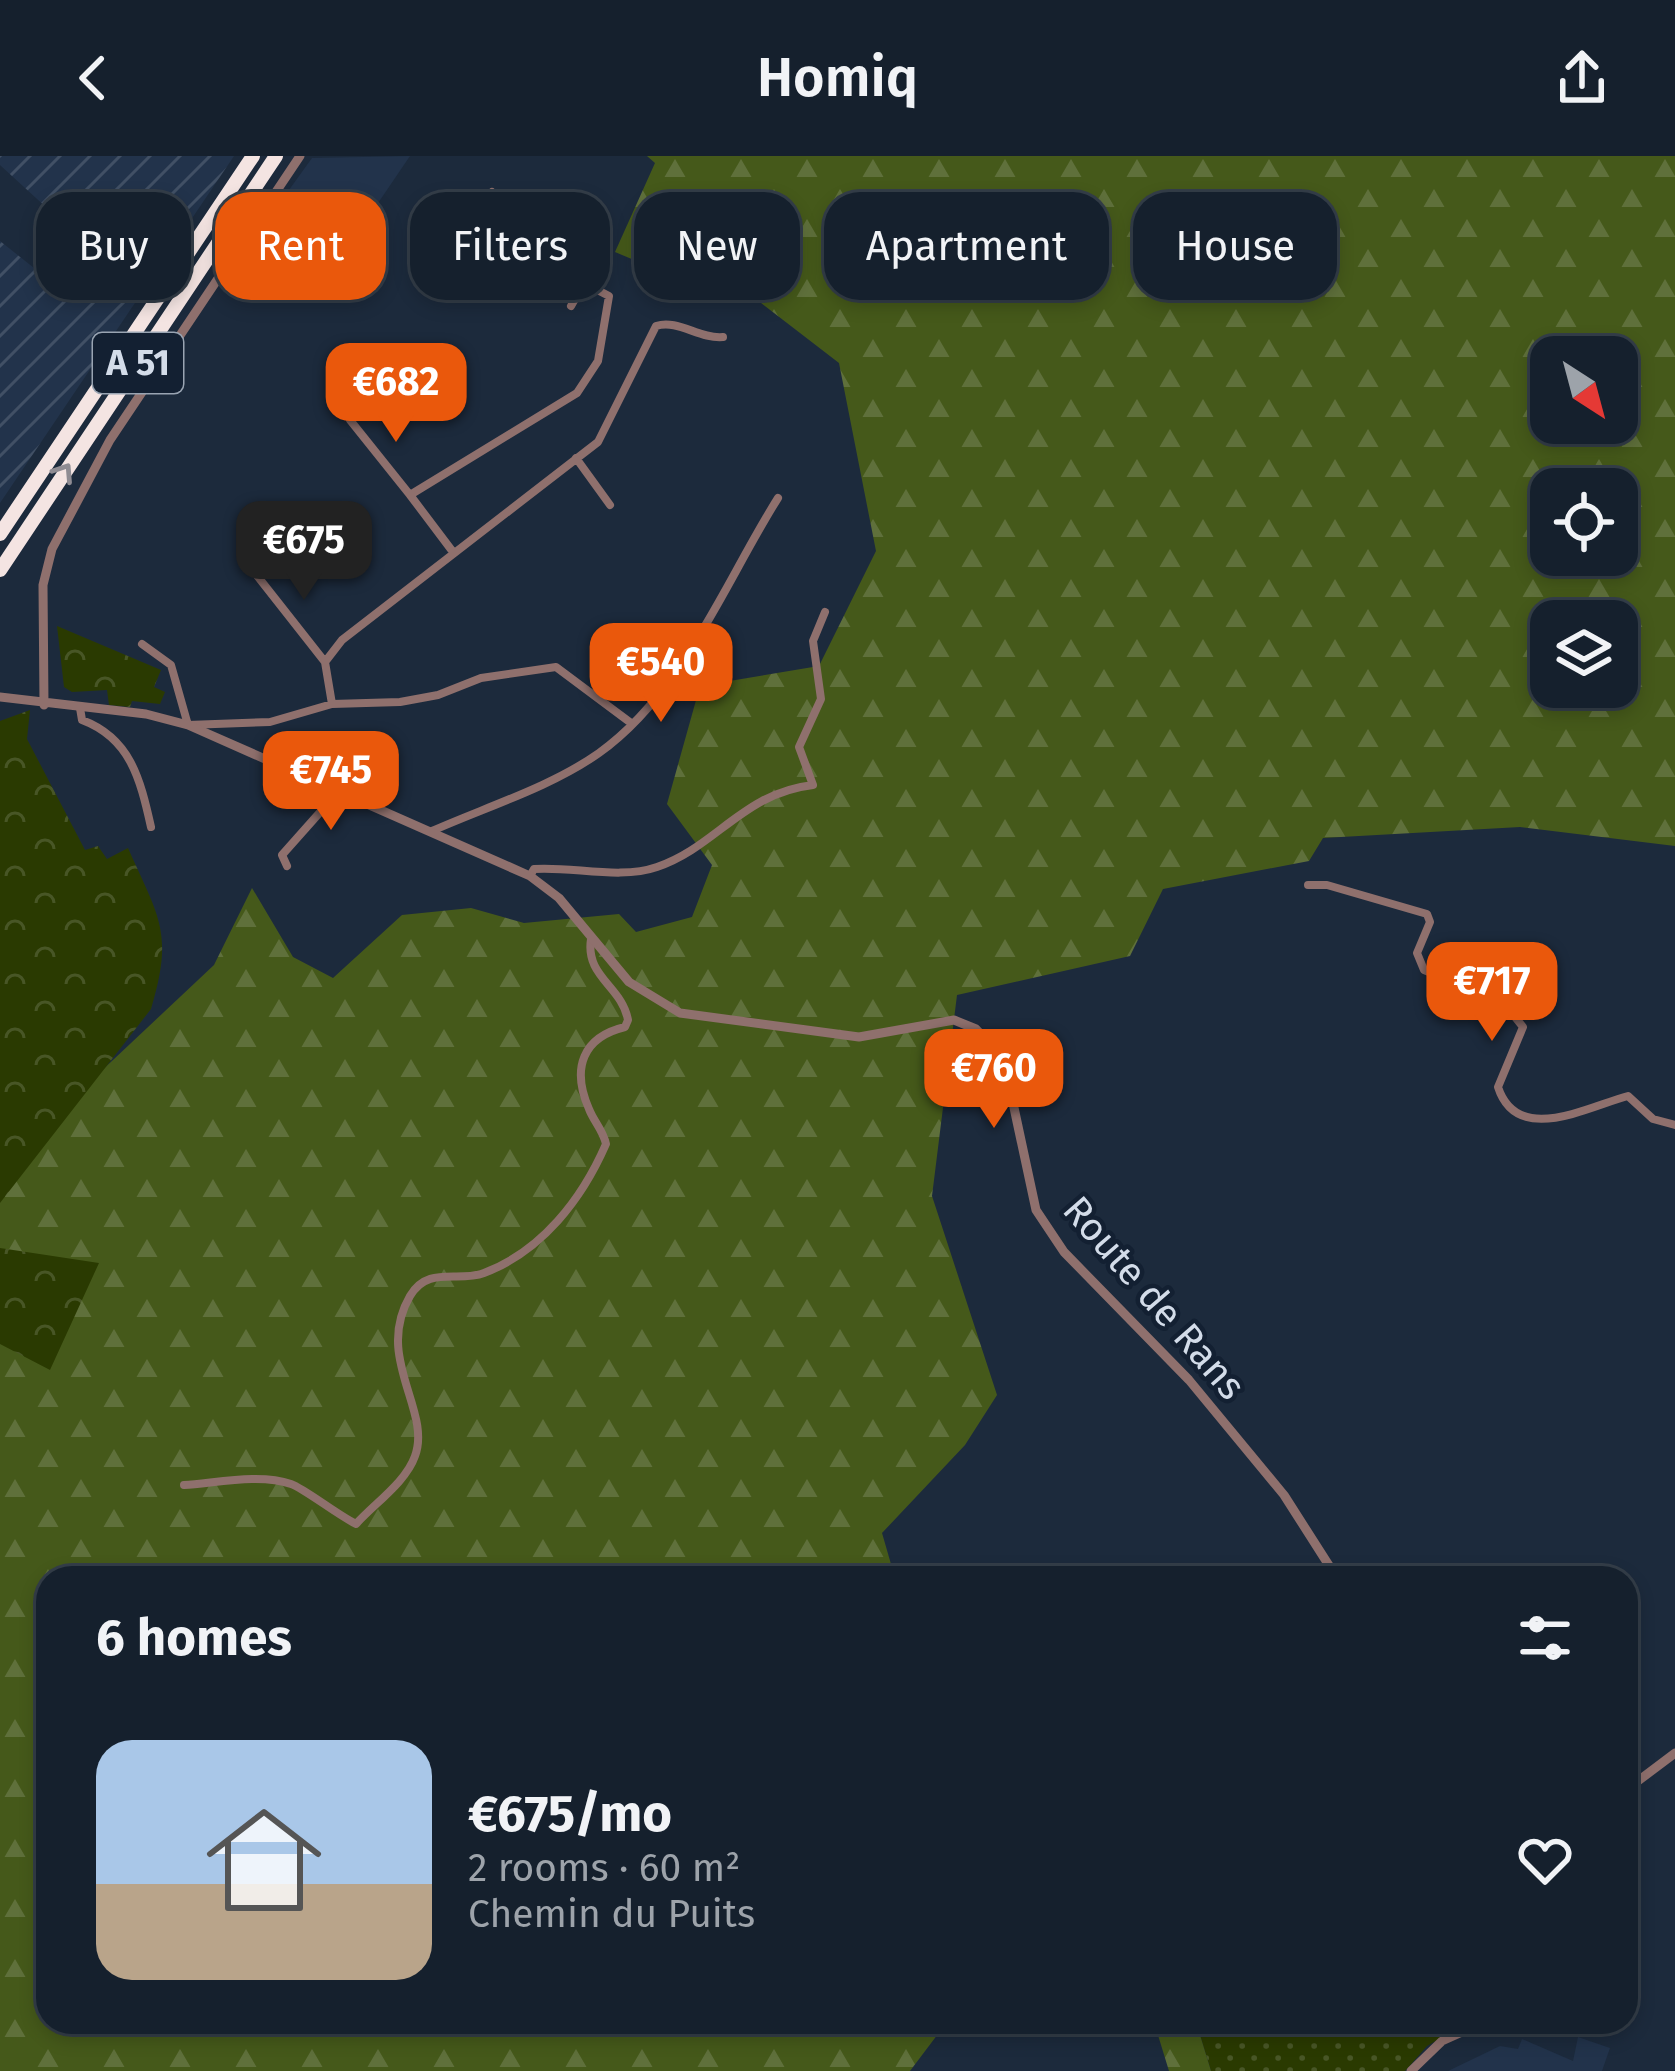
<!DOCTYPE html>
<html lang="en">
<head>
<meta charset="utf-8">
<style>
  :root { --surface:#15202d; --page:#1e2835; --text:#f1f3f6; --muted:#9da3aa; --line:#343e49; --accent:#ea580c }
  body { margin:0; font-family:"Fira Sans",sans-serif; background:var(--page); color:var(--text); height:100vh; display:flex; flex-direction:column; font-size:45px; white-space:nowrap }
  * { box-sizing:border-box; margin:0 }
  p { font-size:39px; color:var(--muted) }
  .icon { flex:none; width:66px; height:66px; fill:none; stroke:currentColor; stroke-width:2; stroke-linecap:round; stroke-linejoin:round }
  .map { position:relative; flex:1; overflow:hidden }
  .sheet { position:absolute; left:36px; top:1410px; width:1602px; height:468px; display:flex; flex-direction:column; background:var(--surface); border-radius:36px; box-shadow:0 6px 18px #0003,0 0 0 3px var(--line) }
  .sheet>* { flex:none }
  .hud { position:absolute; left:36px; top:36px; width:1605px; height:108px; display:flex; gap:24px }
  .needle { width:78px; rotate:144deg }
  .buttons { position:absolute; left:1530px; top:180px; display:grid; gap:24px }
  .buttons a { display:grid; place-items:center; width:108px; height:108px; border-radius:24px; background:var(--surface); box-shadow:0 6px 18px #0003,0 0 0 3px var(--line); font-size:60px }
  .price { position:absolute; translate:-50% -102px; padding:0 27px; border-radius:24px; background:var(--accent); color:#fff; font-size:39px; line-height:78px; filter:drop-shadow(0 3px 6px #0008) }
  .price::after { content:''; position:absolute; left:50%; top:72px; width:36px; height:27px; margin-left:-18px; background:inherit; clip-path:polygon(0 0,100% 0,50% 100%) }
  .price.current { background:#222; color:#fff }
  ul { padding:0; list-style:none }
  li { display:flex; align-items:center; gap:36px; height:300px; padding:0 60px }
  li span { display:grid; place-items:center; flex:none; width:336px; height:240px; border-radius:36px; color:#555 }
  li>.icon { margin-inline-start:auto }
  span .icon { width:144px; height:144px; fill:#fffc; stroke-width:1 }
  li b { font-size:51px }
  h2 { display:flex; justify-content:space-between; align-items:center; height:144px; padding:0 60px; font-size:51px }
  .tag { padding:0 42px; border-radius:36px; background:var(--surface); box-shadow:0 6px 18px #0003,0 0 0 3px var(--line); font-size:42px; line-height:108px }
  .tag.current { background:var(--accent); color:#fff }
  header { display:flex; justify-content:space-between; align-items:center; height:156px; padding:0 60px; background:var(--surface); font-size:54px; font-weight:600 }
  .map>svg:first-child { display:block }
  .built { fill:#22334b }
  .industrial { fill:url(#industrial-furrows) }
  .grass { fill:url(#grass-dots) }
  .forest { fill:url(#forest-firs); fill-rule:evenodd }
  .park { fill:url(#park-crowns) }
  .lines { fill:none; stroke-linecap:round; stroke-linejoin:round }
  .minor { stroke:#8f706d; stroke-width:8 }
  .tertiary { stroke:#8f706d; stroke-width:9 }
  .motorway { stroke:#f4e4e2; stroke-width:14 }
  .oneway { stroke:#8f8c93 }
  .labels { text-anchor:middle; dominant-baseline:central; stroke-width:9; stroke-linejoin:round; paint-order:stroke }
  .shield { fill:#132032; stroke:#99a4b2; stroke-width:3 }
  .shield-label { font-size:36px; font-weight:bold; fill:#d3dce9 }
  .street-label { font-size:39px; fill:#d3dce9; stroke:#132032 }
</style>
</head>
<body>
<header><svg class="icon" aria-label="back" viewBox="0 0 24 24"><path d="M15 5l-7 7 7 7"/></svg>Homiq<svg class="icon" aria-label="share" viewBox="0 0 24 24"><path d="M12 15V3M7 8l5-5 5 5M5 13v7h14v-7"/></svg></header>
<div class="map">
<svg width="1675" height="1915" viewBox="0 0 1675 1915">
  <defs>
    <pattern id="industrial-furrows" width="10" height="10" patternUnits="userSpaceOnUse" patternTransform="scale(3)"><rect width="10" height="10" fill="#22334b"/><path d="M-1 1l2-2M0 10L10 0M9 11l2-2" fill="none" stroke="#415065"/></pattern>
    <pattern id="grass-dots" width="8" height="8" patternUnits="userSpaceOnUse" patternTransform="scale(3)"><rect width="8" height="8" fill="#2a3a01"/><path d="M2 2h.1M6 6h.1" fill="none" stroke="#485626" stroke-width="1.8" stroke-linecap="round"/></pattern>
    <pattern id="forest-firs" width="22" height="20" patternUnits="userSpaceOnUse" patternTransform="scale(3)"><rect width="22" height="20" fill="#45591a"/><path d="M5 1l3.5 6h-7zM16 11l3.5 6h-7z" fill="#5f703b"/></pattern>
    <pattern id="park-crowns" width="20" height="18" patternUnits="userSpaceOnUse" patternTransform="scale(3)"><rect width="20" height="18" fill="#2a3a01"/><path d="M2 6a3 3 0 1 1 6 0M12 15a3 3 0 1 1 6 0" fill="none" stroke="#485626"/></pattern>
  </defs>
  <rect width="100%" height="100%" fill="#1c2a3c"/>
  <path class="built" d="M410 0 372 56H358L324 128 283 145 244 106 254 92 250 88 312 2Z
    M1578 1881 1610 1892 1602 1915H1448L1500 1890 1518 1893 1522 1883 1573 1905Z"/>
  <path class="industrial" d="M0 0H234L0 347V85L34 112 72 75 0 9Z"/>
  <path class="grass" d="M1196 1866H1468L1427 1890 1405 1915H1211Z"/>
  <path class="forest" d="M647 0H1675V690L1520 671 1323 682 1309 705 1163 733 1130 800 957 839 932 1040 997 1239 965 1289 882 1377 895 1422H48V1866H947L910 1915H0V1001L63 951 214 809 252 732 293 801 333 822 402 759 471 752 524 767 619 758 636 776 692 761 712 709 667 648 700 530 819 510 876 395 839 207 735 127 677 122 615 96 655 7ZM1551 201H1617V267H1551ZM1551 333H1617V399H1551ZM1551 465H1617V531H1551Z
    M1154 1866H1196L1211 1915H1169Z"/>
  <path class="park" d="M57 470 161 514 154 531 165 536 160 548 132 545 130 551 109 549 107 534 72 536 64 531Z
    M30 554 27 583 85 694 98 690 107 703 128 692C159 762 174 776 151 853L0 1047V565Z
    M0 1092 99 1107 50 1214 0 1188Z"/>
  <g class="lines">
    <path class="minor" d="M498 105 531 73
      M571 150 584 127
      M350 264 410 339
      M576 302 610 349
      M453 396 410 339 577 237 598 205 609 140 584 127 492 36
      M251 412 325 506
      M142 488 171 509 188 569 270 566 332 548 325 506 342 484 598 286 656 170C678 163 699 183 723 181
      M332 548 400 546 438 539 481 522 556 511 631 567
      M80 552 82 564C130 582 140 622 151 671
      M432 675C486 651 551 631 599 597 683 537 725 426 778 342
      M287 710 282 699 338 636
      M530 720 534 713C572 710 620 724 657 711 716 691 743 637 813 629L799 591 821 543 813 485 825 456
      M1308 729H1327L1427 758 1430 766 1417 797 1424 814 1503 846 1523 871 1498 931C1517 990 1587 951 1628 940L1653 963 1675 969
      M184 1329C216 1327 260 1317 291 1328 305 1333 336 1358 356 1368 375 1347 406 1326 415 1300 432 1254 374 1202 410 1140 428 1109 458 1127 484 1117 542 1095 582 1043 606 988 603 974 594 966 589 953 571 912 583 881 625 871L628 864C622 830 585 821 591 783"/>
    <path class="tertiary" d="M0 541 146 558 188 569 530 720 559 742 629 826 680 857 859 881 954 864 976 873 997 895 1007 919 1036 1054 1064 1096 1189 1224 1284 1339 1337 1422
      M44 549 43 429 52 393 110 284 300 0
      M1626 1634 1675 1597
      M1525 1866H1537
      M1411 1915 1442 1885 1484 1866"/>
    <path class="motorway" d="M0 378 253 0
      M0 414 276 0"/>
  </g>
  <defs><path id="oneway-chevron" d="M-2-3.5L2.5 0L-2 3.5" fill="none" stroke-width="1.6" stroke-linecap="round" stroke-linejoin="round" transform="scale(3)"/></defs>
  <use class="oneway" href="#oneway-chevron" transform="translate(64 316) rotate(-57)"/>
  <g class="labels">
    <rect class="shield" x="93" y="177" width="90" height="60" rx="9"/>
    <g class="shield-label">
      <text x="138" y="207">A 51</text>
    </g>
    <g class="street-label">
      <text transform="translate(1154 1142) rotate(49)">Route de Rans</text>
    </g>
  </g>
</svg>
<div class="buttons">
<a><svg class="needle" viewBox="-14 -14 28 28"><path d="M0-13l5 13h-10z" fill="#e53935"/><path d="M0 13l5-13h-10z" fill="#9da3aa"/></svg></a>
<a><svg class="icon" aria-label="locate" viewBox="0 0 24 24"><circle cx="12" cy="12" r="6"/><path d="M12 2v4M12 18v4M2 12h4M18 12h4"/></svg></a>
<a><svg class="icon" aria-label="layers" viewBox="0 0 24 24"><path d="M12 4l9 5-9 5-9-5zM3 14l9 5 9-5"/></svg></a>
</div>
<b class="price" style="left:396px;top:289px">€682</b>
<b class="price current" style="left:304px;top:447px">€675</b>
<b class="price" style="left:661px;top:569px">€540</b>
<b class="price" style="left:331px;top:677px">€745</b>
<b class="price" style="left:1492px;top:888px">€717</b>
<b class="price" style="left:994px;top:975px">€760</b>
<div class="hud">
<a class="tag">Buy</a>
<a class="tag current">Rent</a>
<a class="tag">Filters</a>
<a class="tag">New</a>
<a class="tag">Apartment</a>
<a class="tag">House</a>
</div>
<section class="sheet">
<h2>6 homes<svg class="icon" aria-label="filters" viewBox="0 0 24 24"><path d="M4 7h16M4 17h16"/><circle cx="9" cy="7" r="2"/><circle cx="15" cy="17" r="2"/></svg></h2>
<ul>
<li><span style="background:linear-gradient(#a9c7e8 60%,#b9a48a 0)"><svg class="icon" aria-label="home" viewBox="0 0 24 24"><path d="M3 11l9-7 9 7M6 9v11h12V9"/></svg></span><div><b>€675/mo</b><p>2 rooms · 60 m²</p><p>Chemin du Puits</p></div><svg class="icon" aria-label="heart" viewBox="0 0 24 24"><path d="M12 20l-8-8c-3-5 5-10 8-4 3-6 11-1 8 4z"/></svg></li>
</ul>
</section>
</div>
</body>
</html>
